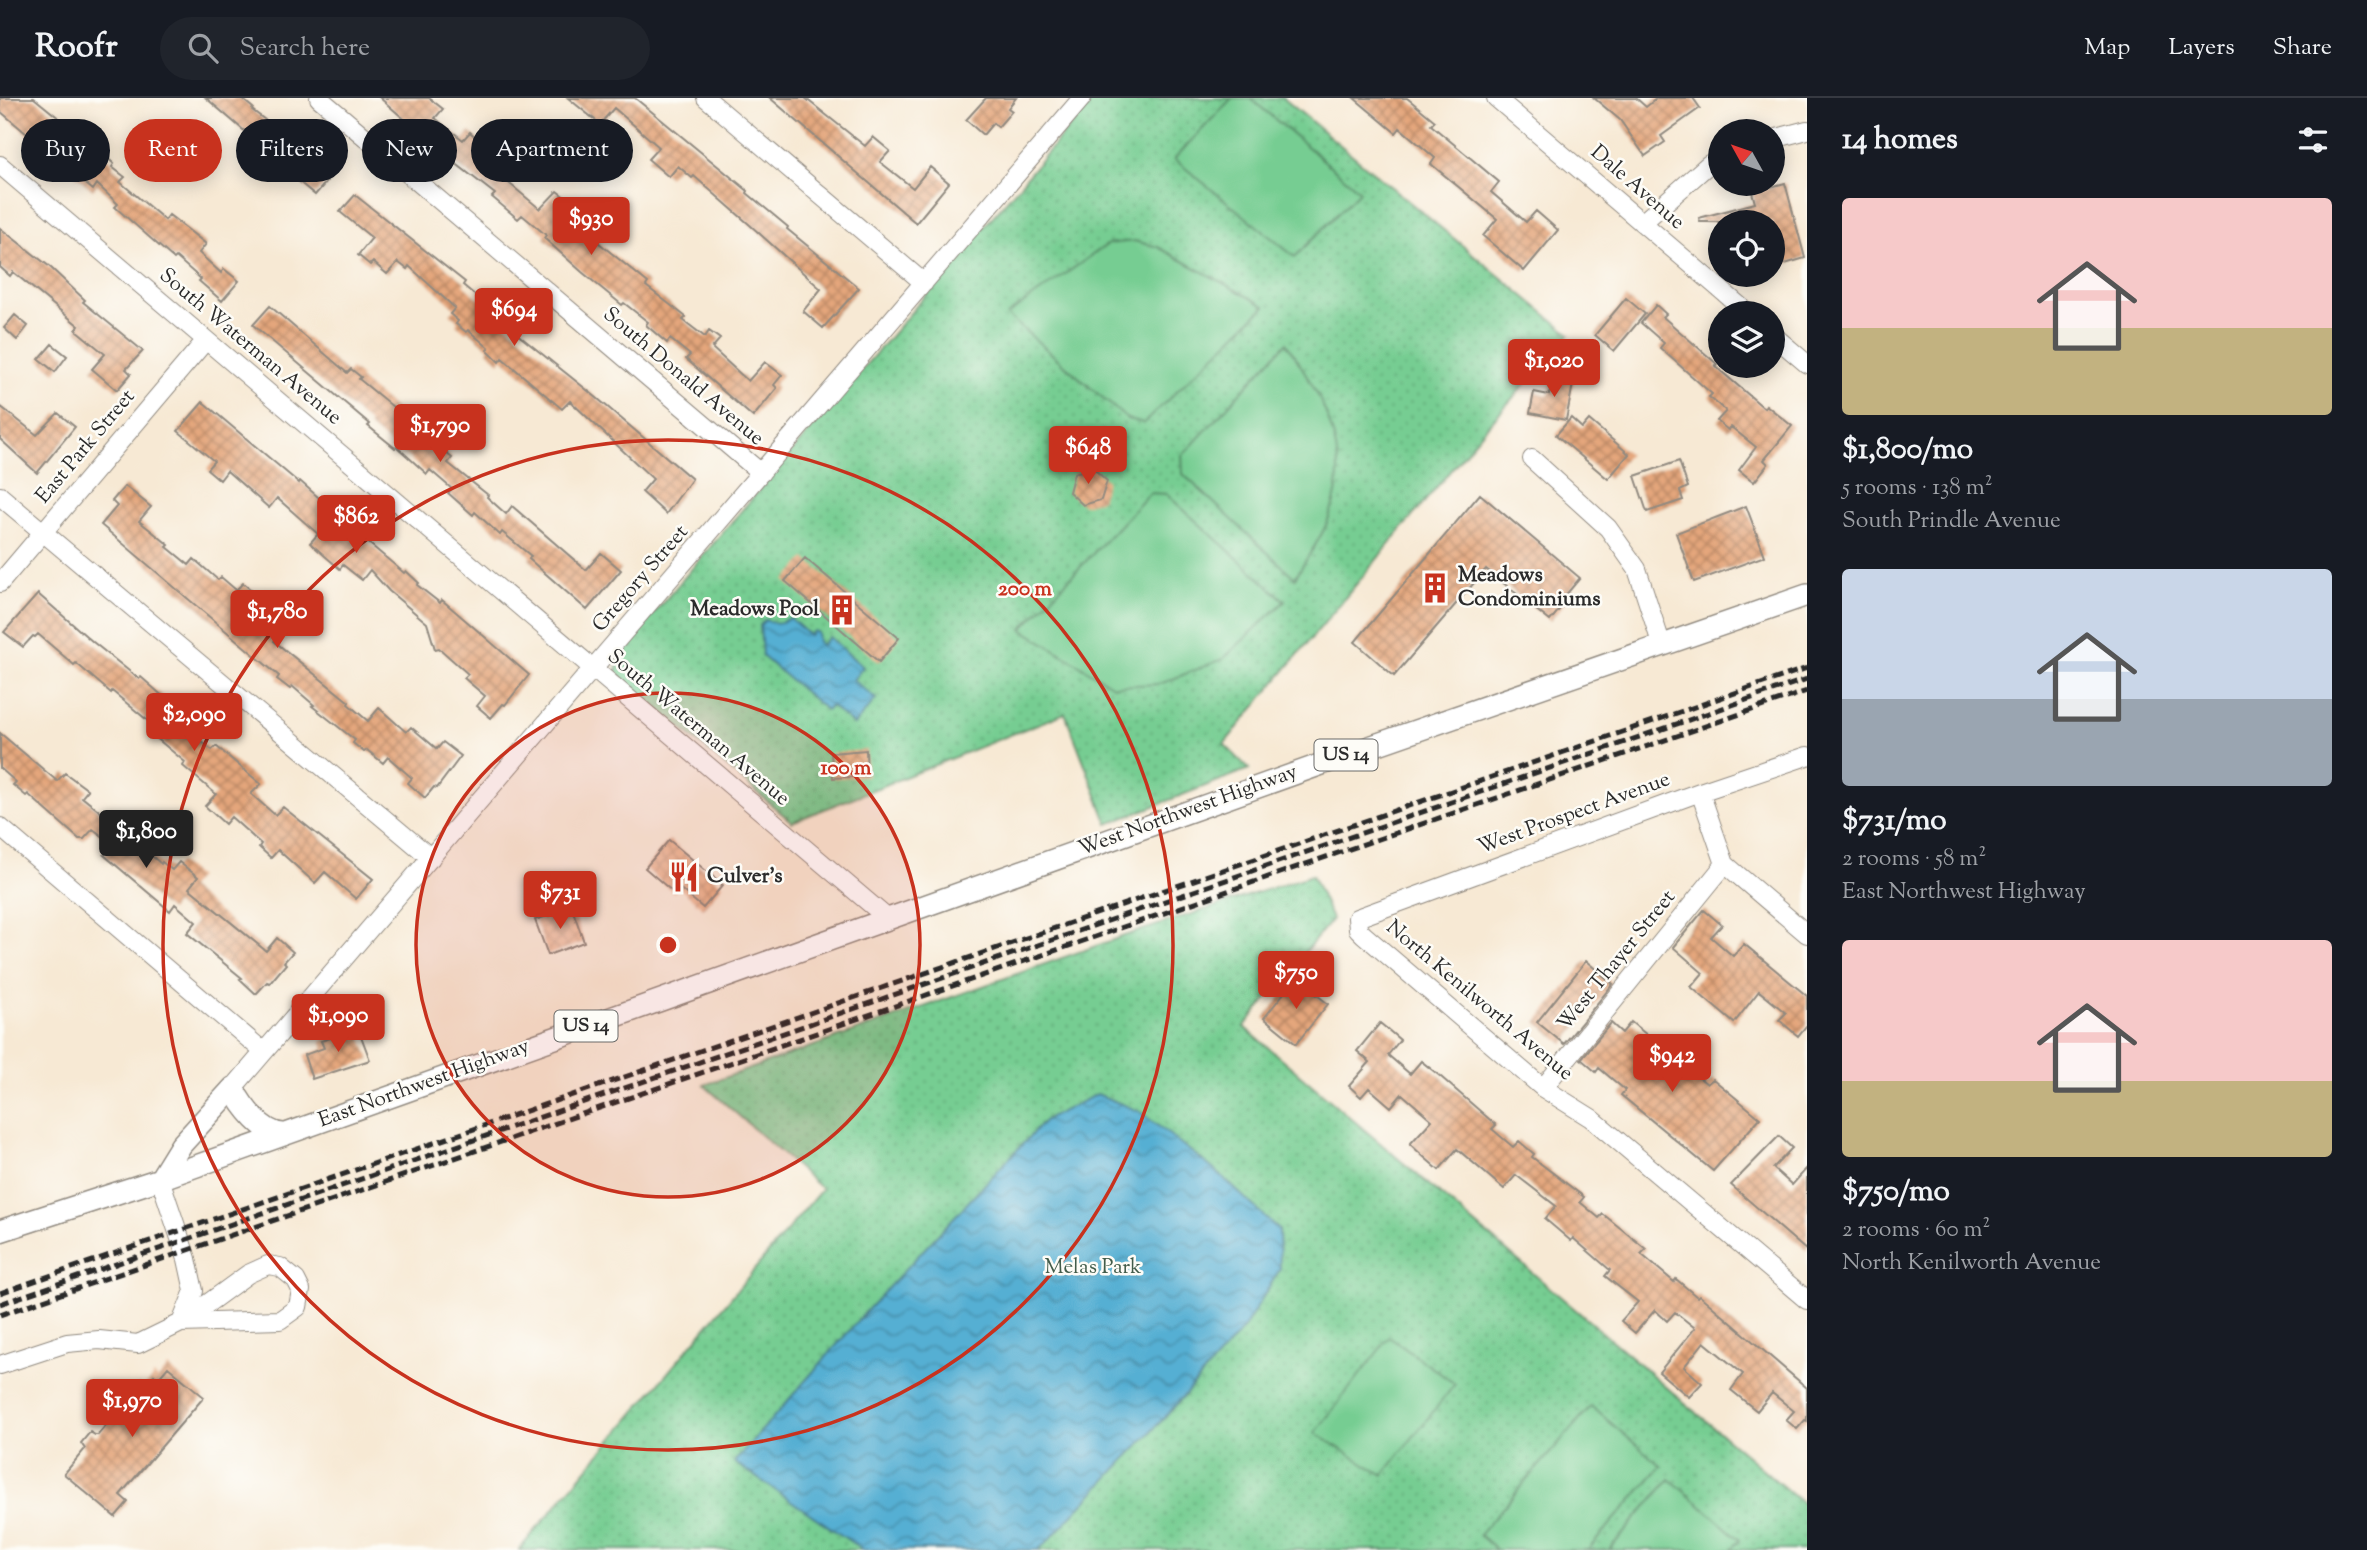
<!DOCTYPE html>
<html lang="en">
<head>
<meta charset="utf-8">
<style>
  :root { --surface:#171b24; --page:#20242c; --text:#f1f3f6; --muted:#9ea1a6; --line:#363941; --accent:#c8321e }
  body { margin:0; font-family:"Sorts Mill Goudy",serif; background:var(--page); color:var(--text); height:100vh; display:flex; flex-direction:column; font-size:26px; white-space:nowrap }
  * { box-sizing:border-box; margin:0 }
  p { font-size:23px; color:var(--muted) }
  .icon { flex:none; width:38px; height:38px; fill:none; stroke:currentColor; stroke-width:2; stroke-linecap:round; stroke-linejoin:round }
  .map { position:relative; flex:1; overflow:hidden }
  .details { display:flex; flex-direction:column; background:var(--surface); width:560px }
  .details>* { flex:none }
  .hud { position:absolute; left:21px; top:21px; width:665px; height:63px; display:flex; gap:14px }
  .needle { width:46px; rotate:310deg }
  .tools { position:absolute; left:1708px; top:21px; display:grid; gap:14px }
  .tools a { display:grid; place-items:center; width:77px; height:77px; border-radius:50%; background:var(--surface); box-shadow:0 4px 18px #0003; font-size:35px }
  .price { position:absolute; translate:-50% -60px; padding:0 16px; border-radius:7px; background:var(--accent); color:#fff; font-size:23px; line-height:46px; filter:drop-shadow(0 2px 4px #0008) }
  .price::after { content:''; position:absolute; left:50%; top:42px; width:21px; height:16px; margin-left:-10px; background:inherit; clip-path:polygon(0 0,100% 0,50% 100%) }
  .price.active { background:#222; color:#fff }
  ul { padding:0; list-style:none }
  li { display:grid; align-content:center; gap:14px; height:371px; padding:0 35px }
  li span { display:grid; place-items:center; height:217px; border-radius:7px; color:#555 }
  li>.icon { margin-inline-start:auto }
  span .icon { width:126px; height:126px; fill:#fffc; stroke-width:1 }
  li b { font-size:30px }
  h2 { display:flex; justify-content:space-between; align-items:center; height:84px; padding:0 35px; font-size:30px }
  .pill { padding:0 24px; border-radius:32px; background:var(--surface); box-shadow:0 4px 18px #0003; font-size:24px; line-height:63px }
  .pill.active { background:var(--accent); color:#fff }
  header { display:flex; align-items:center; gap:42px; box-sizing:border-box; height:98px; padding:0 35px; background:var(--surface); border-bottom:2px solid var(--line) }
  header strong { font-size:33px }
  nav { display:flex; gap:38px; margin-inline-start:auto; font-size:24px }
  .search { width:490px; height:63px; background:var(--page); display:flex; align-items:center; gap:18px; box-sizing:border-box; padding:0 24px; border-radius:38px; color:var(--muted); font-size:26px }
  main { display:flex; flex:1; min-height:0 }
  .map>svg:first-child { display:block }
  .green { fill:url(#green-dots); stroke:#507c5e; stroke-width:2 }
  .pitch { fill:#76cd92; stroke:#507c5e; stroke-width:2 }
  .water { fill:url(#water-waves); stroke:#406d7f; stroke-width:2 }
  .building { fill:url(#building-cross-hatch) }
  .lines { fill:none; stroke-linecap:round; stroke-linejoin:round }
  .minor-casing { stroke:#918a80; stroke-width:20 }
  .major-casing { stroke:#918a80; stroke-width:24 }
  .minor { stroke:#fff; stroke-width:18 }
  .major { stroke:#fff; stroke-width:21 }
  .rail { stroke:#2b2b2b; stroke-width:5; stroke-dasharray:10 5; stroke-linecap:butt }
  .ring { fill:none; stroke:#c8321e; stroke-width:3.5 }
  .labels { text-anchor:middle; dominant-baseline:central; stroke-width:5; stroke-linejoin:round; paint-order:stroke }
  .shield { fill:#fdfcf7; stroke:#6a6a68; stroke-width:2 }
  .shield-label { font-size:19px; font-weight:bold; fill:#2b2b2b }
  .street-label { font-size:21px; fill:#2b2b2b; stroke:#fdfcf7 }
  .poi-label { font-size:21px; font-weight:bold; fill:#2b2b2b; stroke:#fdfcf7; text-anchor:start }
  .park-label { font-size:21px; fill:#425c4a; stroke:#fdfcf7 }
  .centre { fill:#c8321e; stroke:#fdfcf7; stroke-width:3.5 }
  .ring-label { font-size:21px; text-anchor:middle; font-weight:bold; fill:#c8321e; stroke:#fdfcf7; stroke-width:5; stroke-linejoin:round; paint-order:stroke }
</style>
</head>
<body>
<header>
<strong>Roofr</strong>
<div class="search"><svg class="icon" aria-label="search" viewBox="0 0 24 24"><circle cx="10" cy="10" r="6"/><path d="M15 15l6 6"/></svg>Search here</div>
<nav><a>Map</a><a>Layers</a><a>Share</a></nav>
</header>
<main>
<div class="map">
<svg width="1807" height="1452" viewBox="0 0 1807 1452">
  <defs>
    <pattern id="green-dots" width="8" height="8" patternUnits="userSpaceOnUse" patternTransform="scale(1.75)"><rect width="8" height="8" fill="#76cd92"/><path d="M2 2h.1M6 6h.1" fill="none" stroke="#66b07e" stroke-width="1.8" stroke-linecap="round"/></pattern>
    <pattern id="water-waves" width="16" height="10" patternUnits="userSpaceOnUse" patternTransform="scale(1.75)"><rect width="16" height="10" fill="#55afd3"/><path d="M0 5q4-4 8 0t8 0" fill="none" stroke="#478fab"/></pattern>
    <pattern id="building-cross-hatch" width="8" height="8" patternUnits="userSpaceOnUse" patternTransform="scale(1.75)"><rect width="8" height="8" fill="#e4a67b"/><path d="M0 0l8 8M0 8l8-8" fill="none" stroke="#b98765"/></pattern>
  </defs>
  <rect width="100%" height="100%" fill="#fdfcf7"/>
  <filter id="ink" filterUnits="userSpaceOnUse"><feTurbulence type="fractalNoise" baseFrequency=".0143" numOctaves="2"/><feDisplacementMap in="SourceGraphic" scale="14" xChannelSelector="R" yChannelSelector="G"/><feConvolveMatrix kernelMatrix="1 2 1 2 8 2 1 2 1" color-interpolation-filters="sRGB"/></filter>
  <filter id="wash" filterUnits="userSpaceOnUse"><feTurbulence type="fractalNoise" baseFrequency=".00686" numOctaves="4" result="noise"/><feDisplacementMap in="SourceGraphic" scale="28" xChannelSelector="R" yChannelSelector="G"/><feGaussianBlur stdDeviation="1.57" result="paint"/><feColorMatrix in="noise" values="0 0 0 0 0 0 0 0 0 0 0 0 0 0 0 0 0 1.4 0 .05"/><feComposite in="paint" operator="in"/></filter>
  <g filter="url(#wash)">
    <rect width="100%" height="100%" fill="#f7e9d4"/>
    <path class="green" d="M1094 0H1283L1570 236 1484 332 1224 646 1249 671 1108 726 1065 615 792 724 621 580 617 573 619 556Z
      M1312 777 1332 821 1244 929 1807 1409V1452H519L822 1091 704 987 1124 838Z"/>
    <path class="pitch" d="M1232 0H1250L1360 93 1295 159 1174 61Z
      M1134 143 1158 149 1265 208 1144 325 1127 321 1007 217 1108 146Z
      M1286 245C1320 294 1353 353 1331 414 1324 437 1307 459 1295 480L1183 376 1182 358Z
      M1150 395 1166 396 1285 503 1223 561 1160 586 1113 588 1022 531Z
      M1389 1239 1455 1286 1383 1377 1315 1335Z
      M1591 1308 1661 1368 1588 1452H1497L1479 1437Z
      M1670 1381 1740 1442 1731 1452H1609Z"/>
    <path class="water" d="M790 520 809 537 813 533 817 534 818 544 822 547 829 539 863 569 853 582 876 601 854 627 831 608 826 612 762 558 760 527 765 522 777 526Z
      M1097 996 1139 1013 1217 1074 1279 1132 1280 1171 1244 1230 1167 1317 1046 1445 1038 1452H863L734 1364 871 1208 1045 1022Z"/>
    <g id="blocks">
      <path class="building" d="M0 0H34L71 30 68 35 87 51 89 49 99 58 102 55 114 66 112 69 125 79 120 84 165 122 169 117 206 146 199 155 221 175 224 171 239 183 222 203 199 183 201 181 176 159 174 161 115 109 118 106 97 86 93 92 0 13Z
        M206 0H241L253 10 252 12 334 75 315 97 253 45 256 43Z
        M380 0H429L443 11 435 20 463 42 470 34 488 50 484 54 499 66 493 72 540 111 557 93 586 116 577 127 648 185 646 188 686 219 683 222 705 239 709 233 720 241 712 250 748 283 765 264 782 277 774 287 777 290 753 319 686 261 690 257 670 241 667 245 646 227 648 224 624 205 622 207 582 174 544 140 546 137 522 117 518 121 492 99 495 96 450 61Z
        M568 0H635L748 93 747 95 788 129 787 131 859 190 823 230 803 213 821 191 750 127 694 78 692 80 678 68 669 79 648 61 659 49 614 10 600 26Z
        M770 0H805L865 48 873 39 890 53 880 64 913 90 930 69 949 85 916 125Z
        M986 0H1016L1008 10 1012 13 998 29 993 25 983 37 966 22Z
        M1354 0H1407L1435 23 1431 27 1499 84 1491 94 1526 124 1536 113 1558 132 1524 173 1483 138 1497 121 1431 66 1435 60 1400 30 1396 35Z
        M1594 0H1636L1646 9 1657 0H1693L1700 10 1661 38 1665 44 1645 58 1620 22Z
        M1785 85 1805 160 1775 169 1773 124H1700L1699 120 1755 105 1752 94Z
        M355 97 465 184 463 187 503 221 501 223 597 300 692 381 666 416 642 394 653 381 570 303 562 311 502 260 499 264 487 252 489 250 468 232 466 234 456 226 458 223 450 216 455 210 409 168 407 171 398 164 387 176 373 164 370 167 358 157 372 140 340 114Z
        M0 130 50 169 85 202 83 204 143 253 126 271 131 276 117 292 92 271 105 256 76 232 79 228 13 174 10 178 0 169Z
        M1626 200 1645 216 1614 253 1595 237Z
        M1656 207 1666 216 1663 219 1717 266 1715 268 1764 310 1766 307 1792 328 1764 362 1768 366 1754 384 1739 372 1756 349 1731 329 1728 332 1717 323 1726 313 1709 299 1712 296 1660 250 1664 245 1641 225Z
        M270 208 347 275 351 271 361 279 359 281 398 313 396 315 452 360 448 365 488 397 487 399 506 416 512 408 586 472 601 455 621 472 587 512 529 461 531 458 502 434 500 437 475 414 473 417 448 395 452 391 430 372 427 376 397 349 395 350 368 328 370 326 253 227Z
        M15 217 28 228 17 242 4 230Z
        M52 246 67 258 55 274 39 261Z
        M1553 277 1574 281 1566 322 1530 315 1534 294 1549 297Z
        M203 304 299 385 300 383 327 407 326 409 404 475 406 473 419 485 417 487 440 505 442 502 529 577 505 607 503 606 491 620 477 608 485 598 464 580 468 576 439 550 435 551 427 525 389 493 370 472 362 482 343 467 340 471 310 445 318 436 277 400 269 410 227 373 220 382 207 371 214 363 178 333Z
        M0 308 37 337 58 315 75 329 37 375 0 341Z
        M1571 320 1582 330 1589 322 1629 356 1608 381 1556 337Z
        M1679 363 1688 389 1680 393 1683 402 1647 414 1635 378Z
        M1093 370 1107 383 1101 402 1083 407 1069 394 1074 375Z
        M125 388 151 409 139 423 169 447 167 449 189 467 194 461 218 482 221 479 236 492 243 485 257 497 250 505 283 532 274 543 349 604 348 606 368 623 379 610 406 634 411 629 437 651 443 644 461 658 437 690 434 689 425 700 408 685 412 680 388 659 383 665 367 652 364 654 353 645 355 642 312 608 314 607 292 588 290 591 277 581 279 578 101 427 117 408 112 403Z
        M1480 396 1580 480 1564 499 1567 502 1550 523 1486 471 1394 578 1355 544Z
        M1746 408 1765 458 1694 484 1676 435Z
        M805 460 899 540 879 564 785 483Z
        M38 496 93 544 139 581 141 579 167 602 165 605 183 619 178 625 212 652 216 648 261 686 251 696 275 717 283 709 373 781 356 801 325 774 315 785 278 752 271 760 259 749 261 746 231 719 225 726 205 708 216 696 183 668 185 664 148 633 153 627 112 593 111 595 76 565 74 567 38 536 35 539 33 538 23 549 4 534Z
        M0 635 57 683 65 675 88 692 82 699 113 724 110 728 133 748 136 744 161 766 162 764 172 772 179 764 198 779 189 790 266 853 277 840 293 854 284 864 286 866 270 885 267 884 256 896 240 881 242 880 187 835 196 824 175 806 170 813 104 757 113 746 93 731 84 741H79L28 696 26 698 13 687 16 684 0 670Z
        M866 652 867 678 833 680 831 655Z
        M669 742 723 787 703 810 678 789 674 795 645 770Z
        M572 810 584 844 548 857 535 822Z
        M1704 812 1722 827 1711 839 1733 858 1744 846 1807 898V927L1798 938 1779 922 1786 915 1759 893 1734 925 1691 889 1703 875 1673 849Z
        M1586 863 1613 886 1564 946 1537 924Z
        M1296 880 1328 906 1296 946 1264 920Z
        M1631 924 1707 986 1713 981 1760 1020 1713 1073 1621 997 1625 992 1599 970 1596 974 1581 961 1611 925 1622 935Z
        M1380 925 1400 942 1388 957 1410 976 1421 963 1441 979 1496 1027 1492 1031 1513 1049 1519 1043 1534 1056 1532 1059 1584 1099 1580 1104 1599 1120 1603 1116 1646 1151 1641 1156 1674 1184 1676 1181 1697 1199 1699 1197 1807 1290V1323L1805 1322 1797 1331 1786 1322 1794 1313 1772 1295 1757 1313 1731 1292 1743 1276 1704 1244 1684 1269 1702 1285 1689 1299 1659 1274 1695 1230 1675 1214 1667 1223 1655 1212 1635 1235 1621 1223 1638 1204 1605 1178 1610 1172 1573 1140 1571 1143 1545 1121 1556 1108 1516 1077 1504 1091 1457 1051 1439 1072 1424 1059 1410 1046 1432 1022 1402 996 1391 1009 1369 990 1361 999 1349 988 1370 964 1357 953Z
        M358 930 370 962 312 981 304 957 324 950 321 943Z
        M1779 1038 1792 1050 1773 1070 1792 1087 1807 1070V1153L1731 1087Z
        M168 1269 204 1299 120 1397 128 1404 115 1419 64 1376 85 1351 81 1345 90 1334 95 1337H98L139 1286 143 1290 154 1277 158 1281Z"/>
    </g>
  </g>
  <g filter="url(#ink)">
    <use href="#blocks" fill-opacity="0" stroke="#918a80" stroke-width="2"/>
    <g class="lines">
      <g class="minor-casing">
        <path id="minor" d="M319 0 761 375
          M706 0 924 185
          M1496 0 1748 215
          M1773 41 1807 32
          M0 67 887 820
          M1642 125 1709 66 1720 61
          M1773 237 1807 266
          M1532 361 1608 430 1637 471 1662 548
          M0 398 431 760
          M0 485 206 242
          M1807 658 1700 694 1357 820 1358 831 1364 837 1543 990 1591 1020 1807 1202
          M1700 694 1725 766 1807 836
          M0 729 264 954
          M233 990 1082 0
          M1543 990 1725 766
          M160 1081 187 1161 194 1193 181 1225
          M0 1267 67 1245 99 1242 138 1246 181 1225 248 1176 268 1167 280 1169 296 1182 301 1192 298 1209 280 1222 181 1225"/>
      </g>
      <g class="major-casing">
        <path id="major" d="M160 1081 181 1047 233 990C242 1008 264 1038 286 1036
          M0 1133 160 1081 1378 646 1807 497"/>
      </g>
      <use href="#minor" class="minor"/>
      <use href="#major" class="major"/>
      <path class="rail" d="M0 1195 1807 570
        M0 1206 1807 581
        M0 1217 1807 593"/>
    </g>
  </g>
  <circle cx="668" cy="847" r="252" fill="#c8321e" fill-opacity=".12"/>
  <g class="ring">
    <circle cx="668" cy="847" r="252"/>
    <circle cx="668" cy="847" r="505"/>
  </g>
  <defs>
    <g id="building-bare" transform="scale(2.415)"><path d="M-4-6H4V6H1V3H-1V6H-4ZM-2.5-4.3h1.7v1.8h-1.7ZM.8-4.3h1.7v1.8H.8ZM-2.5-1h1.7V.8h-1.7ZM.8-1h1.7V.8H.8Z" fill="#c8321e" stroke="#fdfcf7" stroke-width="2.5" paint-order="stroke"/></g>
    <g id="restaurant-bare" transform="scale(2.415)"><path d="M-5-6h1v4h1v-4h1v4h1v-4h1v5L-1.5 .5V6h-2V.5L-5-1ZM5-6V6H3V1.5H1.5Q1.5-4 5-6Z" fill="#c8321e" stroke="#fdfcf7" stroke-width="2.5" paint-order="stroke"/></g>
  </defs>
  <g fill-rule="evenodd">
    <use href="#building-bare" x="1435" y="490"/>
    <use href="#building-bare" x="842" y="512"/>
    <use href="#restaurant-bare" x="684" y="779"/>
  </g>
  <g class="labels">
    <g class="shield">
      <rect x="1314.5" y="641.5" width="63" height="31" rx="5"/>
      <rect x="554.5" y="912.5" width="63" height="31" rx="5"/>
    </g>
    <g class="shield-label">
      <text x="1346" y="657">US 14</text>
      <text x="586" y="928">US 14</text>
    </g>
    <g class="street-label">
      <text transform="translate(1637 90) rotate(41)">Dale Avenue</text>
      <text transform="translate(250 249) rotate(40)">South Waterman Avenue</text>
      <text transform="translate(683 279) rotate(40)">South Donald Avenue</text>
      <text transform="translate(86 349) rotate(-50)">East Park Street</text>
      <text transform="translate(641 481) rotate(-49)">Gregory Street</text>
      <text transform="translate(698 630) rotate(40)">South Waterman Avenue</text>
      <text transform="translate(1188 713) rotate(-20)">West Northwest Highway</text>
      <text transform="translate(1574 716) rotate(-20)">West Prospect Avenue</text>
      <text transform="translate(1617 863) rotate(-51)">West Thayer Street</text>
      <text transform="translate(1479 903) rotate(40)">North Kenilworth Avenue</text>
      <text transform="translate(424 986) rotate(-20)">East Northwest Highway</text>
    </g>
    <g class="poi-label">
      <text x="1458" y="478">Meadows<tspan x="1458" dy="24">Condominiums</tspan></text>
      <text x="819" y="512" text-anchor="end">Meadows Pool</text>
      <text x="707" y="779">Culver's</text>
    </g>
    <g class="park-label">
      <text x="1093" y="1170">Melas Park</text>
    </g>
  </g>
  <circle cx="668" cy="847" r="10" class="centre"/>
  <g class="ring-label">
    <text x="1025" y="497">200 m</text>
    <text x="846" y="676">100 m</text>
  </g>
</svg>
<div class="tools">
<a><svg class="needle" viewBox="-14 -14 28 28"><path d="M0-13l5 13h-10z" fill="#e53935"/><path d="M0 13l5-13h-10z" fill="#9ea1a6"/></svg></a>
<a><svg class="icon" aria-label="locate" viewBox="0 0 24 24"><circle cx="12" cy="12" r="6"/><path d="M12 2v4M12 18v4M2 12h4M18 12h4"/></svg></a>
<a><svg class="icon" aria-label="layers" viewBox="0 0 24 24"><path d="M12 4l9 5-9 5-9-5zM3 14l9 5 9-5"/></svg></a>
</div>
<b class="price" style="left:591px;top:159px">$930</b>
<b class="price" style="left:514px;top:250px">$694</b>
<b class="price" style="left:1554px;top:301px">$1,020</b>
<b class="price" style="left:440px;top:366px">$1,790</b>
<b class="price" style="left:1088px;top:388px">$648</b>
<b class="price" style="left:356px;top:457px">$862</b>
<b class="price" style="left:277px;top:552px">$1,780</b>
<b class="price" style="left:194px;top:655px">$2,090</b>
<b class="price active" style="left:146px;top:772px">$1,800</b>
<b class="price" style="left:560px;top:833px">$731</b>
<b class="price" style="left:1296px;top:913px">$750</b>
<b class="price" style="left:338px;top:956px">$1,090</b>
<b class="price" style="left:1672px;top:996px">$942</b>
<b class="price" style="left:132px;top:1341px">$1,970</b>
<div class="hud">
<a class="pill">Buy</a>
<a class="pill active">Rent</a>
<a class="pill">Filters</a>
<a class="pill">New</a>
<a class="pill">Apartment</a>
</div>
</div>
<section class="details">
<h2>14 homes<svg class="icon" aria-label="filters" viewBox="0 0 24 24"><path d="M4 7h16M4 17h16"/><circle cx="9" cy="7" r="2"/><circle cx="15" cy="17" r="2"/></svg></h2>
<ul>
<li><span style="background:linear-gradient(#f6c9c9 60%,#c2b280 0)"><svg class="icon" aria-label="home" viewBox="0 0 24 24"><path d="M3 11l9-7 9 7M6 9v11h12V9"/></svg></span><div><b>$1,800/mo</b><p>5 rooms · 138 m²</p><p>South Prindle Avenue</p></div></li>
<li><span style="background:linear-gradient(#c9d6e8 60%,#9aa5b1 0)"><svg class="icon" aria-label="home" viewBox="0 0 24 24"><path d="M3 11l9-7 9 7M6 9v11h12V9"/></svg></span><div><b>$731/mo</b><p>2 rooms · 58 m²</p><p>East Northwest Highway</p></div></li>
<li><span style="background:linear-gradient(#f6c9c9 65%,#c2b280 0)"><svg class="icon" aria-label="home" viewBox="0 0 24 24"><path d="M3 11l9-7 9 7M6 9v11h12V9"/></svg></span><div><b>$750/mo</b><p>2 rooms · 60 m²</p><p>North Kenilworth Avenue</p></div></li>
</ul>
</section>
</main>
</body>
</html>
